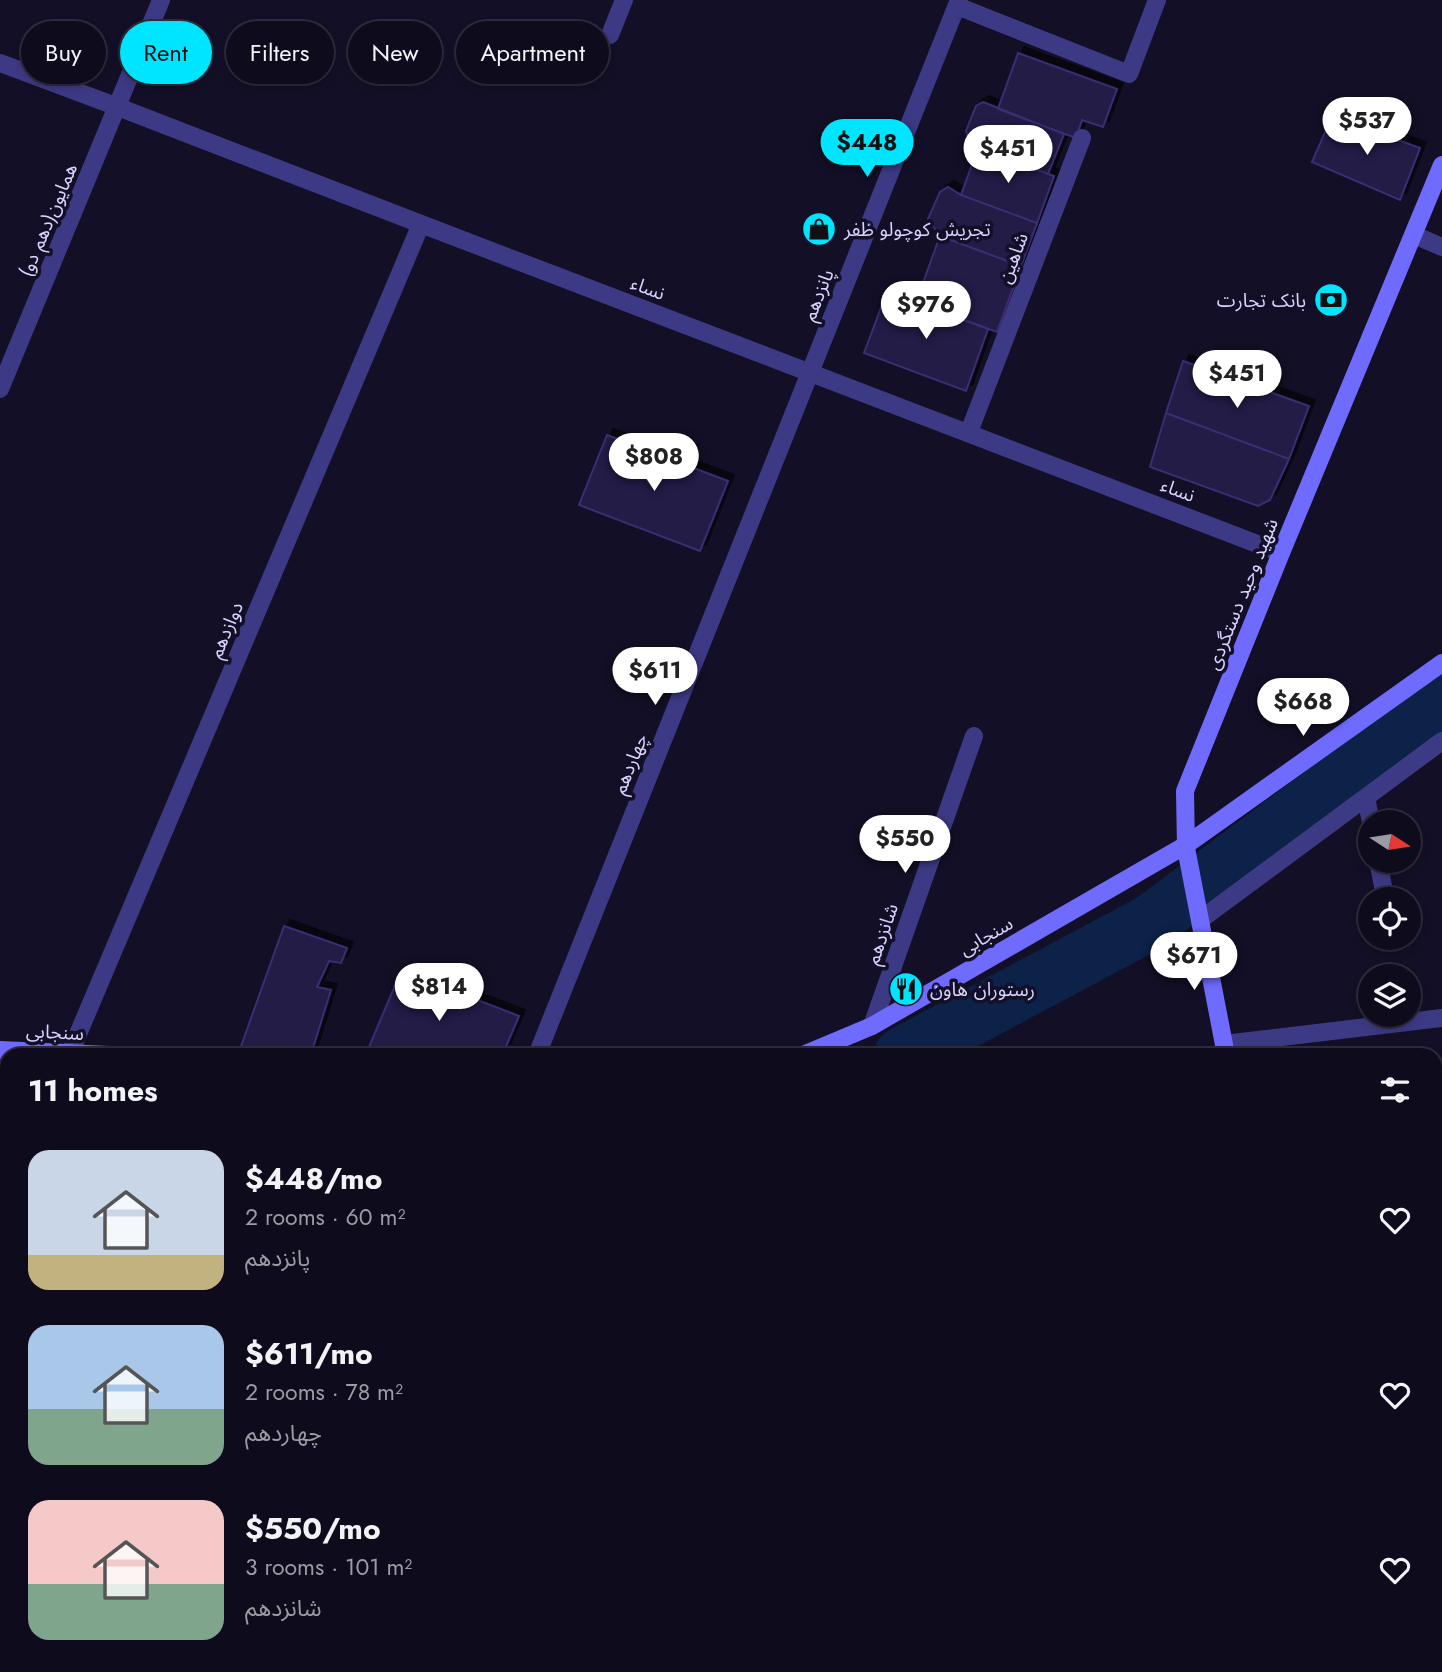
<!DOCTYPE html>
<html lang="en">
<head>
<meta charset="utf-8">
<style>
  :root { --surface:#0e0b1c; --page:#171425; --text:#f1f3f6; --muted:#9b9ba3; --line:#2e2b3b; --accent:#00e5ff }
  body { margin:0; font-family:Jost,"Noto Sans Arabic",sans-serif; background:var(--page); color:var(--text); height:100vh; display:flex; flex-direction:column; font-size:26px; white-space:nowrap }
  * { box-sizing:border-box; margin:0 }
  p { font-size:23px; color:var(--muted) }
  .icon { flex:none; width:38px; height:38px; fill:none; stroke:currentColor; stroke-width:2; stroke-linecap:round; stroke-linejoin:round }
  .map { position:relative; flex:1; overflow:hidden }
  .details { position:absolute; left:0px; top:1048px; width:1442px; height:625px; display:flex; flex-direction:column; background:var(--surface); border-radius:21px 21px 0 0; box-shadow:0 4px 10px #0003,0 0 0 2px var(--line) }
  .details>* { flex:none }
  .top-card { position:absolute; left:21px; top:21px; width:700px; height:63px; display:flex; gap:14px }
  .needle { width:46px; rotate:102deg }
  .controls { position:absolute; left:1358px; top:810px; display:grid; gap:14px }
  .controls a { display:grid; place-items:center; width:63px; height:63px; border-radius:50%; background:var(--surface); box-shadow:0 4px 10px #0003,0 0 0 2px var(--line); font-size:35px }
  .price { position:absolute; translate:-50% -60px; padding:0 16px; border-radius:24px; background:#fff; color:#222; font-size:23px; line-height:46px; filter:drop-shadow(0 2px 4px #0008) }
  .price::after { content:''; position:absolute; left:50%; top:42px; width:21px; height:16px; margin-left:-10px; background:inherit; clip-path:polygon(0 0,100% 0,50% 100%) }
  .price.on { background:var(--accent); color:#111 }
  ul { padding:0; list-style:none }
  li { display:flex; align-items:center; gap:21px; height:175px; padding:0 28px }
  li span { display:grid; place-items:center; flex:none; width:196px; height:140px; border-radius:21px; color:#555 }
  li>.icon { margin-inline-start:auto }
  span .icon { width:84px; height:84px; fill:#fffc; stroke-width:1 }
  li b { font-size:30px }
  h2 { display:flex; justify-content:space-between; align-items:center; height:84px; padding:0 28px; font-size:30px }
  .tag { padding:0 24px; border-radius:32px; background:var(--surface); box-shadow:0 4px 10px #0003,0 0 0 2px var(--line); font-size:24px; line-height:63px }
  .tag.on { background:var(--accent); color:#111 }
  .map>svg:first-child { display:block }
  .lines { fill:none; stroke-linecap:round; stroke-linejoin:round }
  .river { stroke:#0c2248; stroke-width:56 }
  .building { fill:#241b47; stroke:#3b2d73; stroke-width:2; filter:url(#shadow) }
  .street { stroke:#3d3a85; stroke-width:18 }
  .secondary { stroke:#6f6bff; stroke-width:18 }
  .labels { text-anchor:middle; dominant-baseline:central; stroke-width:7; stroke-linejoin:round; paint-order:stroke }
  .street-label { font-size:19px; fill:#d9d4ff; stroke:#130f26 }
  .poi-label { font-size:19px; fill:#d9d4ff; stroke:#130f26; text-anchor:start }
</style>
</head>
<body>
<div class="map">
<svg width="1442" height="1672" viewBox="0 0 1442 1672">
  <defs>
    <filter id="shadow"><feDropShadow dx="6" dy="-6" stdDeviation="0" flood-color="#0009"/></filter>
  </defs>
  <rect width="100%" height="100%" fill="#130f26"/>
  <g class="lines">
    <path class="river" d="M902 1055 1151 922 1442 703
      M0 1302 7 1301"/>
  </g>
  <path class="building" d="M1018 53 1117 89 1103 127 1082 120 1076 138 998 109Z
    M983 102 1064 134 1048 174 978 148 970 142 966 131 976 106Z
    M1332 116 1420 148 1400 200 1312 162Z
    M978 148 1054 176 1037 223 961 195Z
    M948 187 961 195 1037 223 1021 266 940 236 928 219 940 192Z
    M940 236 1021 266 997 332 916 302Z
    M887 292 988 329 966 391 864 353Z
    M1183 361 1309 406 1289 459 1166 413Z
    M1166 413 1289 459 1270 500 1258 506 1150 467Z
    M607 435 728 481 700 551 579 505Z
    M284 926 347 948 341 963 329 961 317 987 331 990 312 1051 240 1049Z
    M407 973 519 1016 505 1049 496 1055 366 1054 399 976Z"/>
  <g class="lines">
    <path class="street" d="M957 6 1129 74 1157 0
      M610 35 624 0
      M0 63 118 107 421 224 1281 553
      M1414 235 1442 247
      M0 389 161 0
      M969 432 1082 138
      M1366 798 1371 822
      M1378 861 1383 886
      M1200 920 1442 741
      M872 1026 974 736
      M1224 1044 1442 1018
      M70 1053 421 224
      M537 1055 959 0
      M0 1457 7 1456
      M218 1666 219 1672
      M457 1666 458 1672
      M819 1666 820 1672
      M1063 1666 1064 1672
      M1199 1666 1200 1672"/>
    <path class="secondary" d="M0 1050 109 1055
      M803 1055 872 1026 1186 845 1442 663
      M1226 1055 1186 848 1185 791 1281 553 1442 165
      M0 1266 7 1264
      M0 1354 7 1352
      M0 1603 7 1643
      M11 1666 12 1672
      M1363 1666 1365 1672"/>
  </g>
  <defs>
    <g id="shop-disc" transform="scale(1.75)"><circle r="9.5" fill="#00e5ff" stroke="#130f26"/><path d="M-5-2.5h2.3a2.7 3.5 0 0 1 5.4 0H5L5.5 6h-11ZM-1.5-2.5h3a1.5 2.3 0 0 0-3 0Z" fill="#111"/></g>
    <g id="bank-disc" transform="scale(1.75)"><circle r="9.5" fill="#00e5ff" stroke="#130f26"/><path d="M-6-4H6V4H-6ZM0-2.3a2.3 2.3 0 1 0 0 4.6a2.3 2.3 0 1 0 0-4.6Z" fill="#111"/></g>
    <g id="restaurant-disc" transform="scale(1.75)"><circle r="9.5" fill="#00e5ff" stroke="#130f26"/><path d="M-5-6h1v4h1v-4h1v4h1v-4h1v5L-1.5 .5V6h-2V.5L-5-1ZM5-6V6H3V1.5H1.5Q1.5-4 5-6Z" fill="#111"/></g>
  </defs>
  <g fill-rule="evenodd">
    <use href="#shop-disc" x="819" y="229"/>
    <use href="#bank-disc" x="1331" y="300"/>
    <use href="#restaurant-disc" x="906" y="989"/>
  </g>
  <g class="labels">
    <g class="street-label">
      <text transform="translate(48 220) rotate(-67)">همایون(دهم دو)</text>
      <text transform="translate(1013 258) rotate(-69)">شاهین</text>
      <text transform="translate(648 288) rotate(21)">نساء</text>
      <text transform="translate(818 295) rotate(-68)">پانزدهم</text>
      <text transform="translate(1178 490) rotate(21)">نساء</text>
      <text transform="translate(1242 594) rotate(-68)">شهید وحید دستگردی</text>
      <text transform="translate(226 630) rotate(-67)">دوازدهم</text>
      <text transform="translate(630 764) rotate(-68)">چهاردهم</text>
      <text transform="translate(882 934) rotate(-71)">شانزدهم</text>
      <text transform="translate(986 936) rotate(-30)">سنجابی</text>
      <text transform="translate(55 1032) rotate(3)">سنجابی</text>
    </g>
    <g class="poi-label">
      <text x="844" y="229">تجریش کوچولو ظفر</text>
      <text x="1306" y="300" text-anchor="end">بانک تجارت</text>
      <text x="930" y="989">رستوران هاون</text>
    </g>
  </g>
</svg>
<div class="controls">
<a><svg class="needle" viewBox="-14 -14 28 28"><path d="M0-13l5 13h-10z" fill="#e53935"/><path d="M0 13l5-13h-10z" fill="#9b9ba3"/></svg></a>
<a><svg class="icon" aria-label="locate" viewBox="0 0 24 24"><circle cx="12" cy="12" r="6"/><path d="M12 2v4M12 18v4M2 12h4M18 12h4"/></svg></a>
<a><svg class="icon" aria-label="layers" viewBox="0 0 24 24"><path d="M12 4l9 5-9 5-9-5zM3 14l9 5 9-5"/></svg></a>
</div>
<b class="price" style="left:1367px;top:157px">$537</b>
<b class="price on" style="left:867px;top:179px">$448</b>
<b class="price" style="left:1008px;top:185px">$451</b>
<b class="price" style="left:926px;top:341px">$976</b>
<b class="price" style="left:1237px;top:410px">$451</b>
<b class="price" style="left:654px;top:493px">$808</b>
<b class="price" style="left:655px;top:707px">$611</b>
<b class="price" style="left:1303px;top:738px">$668</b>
<b class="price" style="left:905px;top:875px">$550</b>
<b class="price" style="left:1194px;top:992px">$671</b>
<b class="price" style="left:439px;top:1023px">$814</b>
<div class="top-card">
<a class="tag">Buy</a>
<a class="tag on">Rent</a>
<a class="tag">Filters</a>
<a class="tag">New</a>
<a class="tag">Apartment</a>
</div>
<section class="details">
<h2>11 homes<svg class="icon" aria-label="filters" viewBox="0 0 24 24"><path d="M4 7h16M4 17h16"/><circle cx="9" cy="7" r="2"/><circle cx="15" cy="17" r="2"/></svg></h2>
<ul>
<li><span style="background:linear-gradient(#c9d6e8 75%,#c2b280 0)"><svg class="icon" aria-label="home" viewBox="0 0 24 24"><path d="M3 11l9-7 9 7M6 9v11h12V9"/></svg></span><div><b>$448/mo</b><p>2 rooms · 60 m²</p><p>پانزدهم</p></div><svg class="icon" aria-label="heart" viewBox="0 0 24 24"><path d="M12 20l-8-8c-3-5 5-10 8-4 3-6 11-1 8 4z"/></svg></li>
<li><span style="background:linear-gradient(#a9c7e8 60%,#7fa58c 0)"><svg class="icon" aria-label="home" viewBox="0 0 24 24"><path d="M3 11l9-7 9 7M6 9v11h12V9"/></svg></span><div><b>$611/mo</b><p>2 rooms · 78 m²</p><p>چهاردهم</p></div><svg class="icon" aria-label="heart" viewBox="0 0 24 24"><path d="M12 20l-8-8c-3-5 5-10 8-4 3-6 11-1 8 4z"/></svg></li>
<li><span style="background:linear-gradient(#f6c9c9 60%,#7fa58c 0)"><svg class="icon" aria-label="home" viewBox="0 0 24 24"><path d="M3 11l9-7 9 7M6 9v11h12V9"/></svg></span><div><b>$550/mo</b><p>3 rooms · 101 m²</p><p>شانزدهم</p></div><svg class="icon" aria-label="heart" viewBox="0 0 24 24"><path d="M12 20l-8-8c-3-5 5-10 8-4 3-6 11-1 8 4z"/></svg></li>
</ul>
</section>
</div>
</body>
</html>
